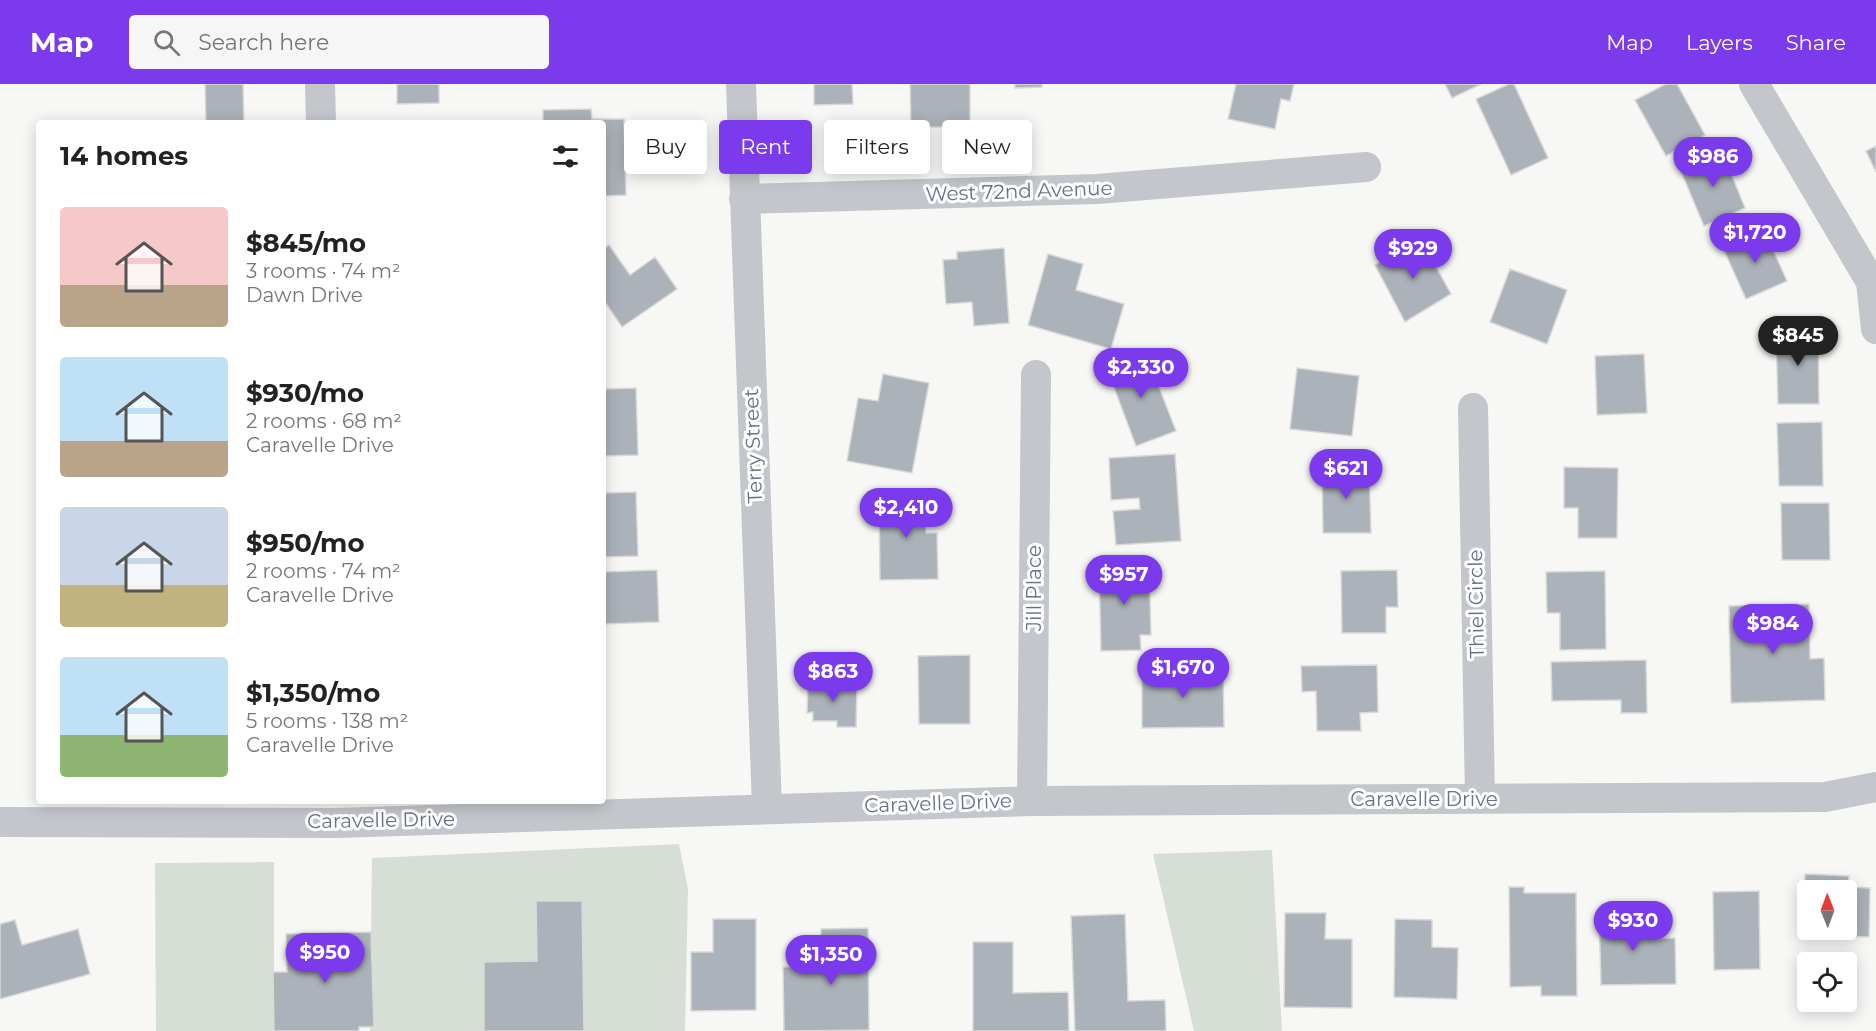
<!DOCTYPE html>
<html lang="en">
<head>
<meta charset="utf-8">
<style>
  :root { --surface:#fff; --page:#f6f6f6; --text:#222; --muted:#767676; --accent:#7c3aed }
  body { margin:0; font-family:Montserrat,sans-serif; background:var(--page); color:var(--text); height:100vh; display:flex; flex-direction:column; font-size:22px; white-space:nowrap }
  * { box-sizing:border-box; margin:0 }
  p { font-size:20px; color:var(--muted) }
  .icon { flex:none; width:33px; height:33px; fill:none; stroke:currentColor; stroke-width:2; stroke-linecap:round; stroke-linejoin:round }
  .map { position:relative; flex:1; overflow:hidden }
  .drawer { position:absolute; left:36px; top:36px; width:570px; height:684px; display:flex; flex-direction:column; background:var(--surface); border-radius:6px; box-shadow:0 3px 15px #0003 }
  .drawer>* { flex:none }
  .top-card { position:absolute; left:624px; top:36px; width:570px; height:54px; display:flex; gap:12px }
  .needle { width:39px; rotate:359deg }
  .buttons { position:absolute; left:1797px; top:796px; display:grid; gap:12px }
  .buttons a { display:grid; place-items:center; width:60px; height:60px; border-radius:6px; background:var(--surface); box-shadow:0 3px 15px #0003; font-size:30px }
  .price { position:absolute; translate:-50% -51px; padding:0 14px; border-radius:21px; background:var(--accent); color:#fff; font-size:20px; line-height:39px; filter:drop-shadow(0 2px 3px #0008) }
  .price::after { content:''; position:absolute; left:50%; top:36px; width:18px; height:14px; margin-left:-9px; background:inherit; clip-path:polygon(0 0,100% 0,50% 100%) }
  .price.current { background:#222; color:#fff }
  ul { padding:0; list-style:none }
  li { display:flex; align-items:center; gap:18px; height:150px; padding:0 24px }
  li span { display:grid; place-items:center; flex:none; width:168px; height:120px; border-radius:6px; color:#555 }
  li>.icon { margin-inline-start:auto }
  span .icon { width:72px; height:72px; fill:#fffc; stroke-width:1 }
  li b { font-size:26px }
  h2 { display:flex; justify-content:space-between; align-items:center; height:72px; padding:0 24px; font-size:26px }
  .pill { padding:0 21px; border-radius:6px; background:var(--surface); box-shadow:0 3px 15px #0003; font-size:21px; line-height:54px }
  .pill.current { background:var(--accent); color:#fff }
  header { display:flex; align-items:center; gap:36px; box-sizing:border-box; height:84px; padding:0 30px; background:var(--accent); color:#fff }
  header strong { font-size:28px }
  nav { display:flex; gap:33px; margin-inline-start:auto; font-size:21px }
  .search { width:420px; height:54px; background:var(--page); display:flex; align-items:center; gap:15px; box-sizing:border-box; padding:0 21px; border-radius:6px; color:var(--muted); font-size:22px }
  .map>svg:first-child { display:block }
  .green { fill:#d7ded6 }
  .building { fill:#acb2b9; stroke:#d9d9d7; stroke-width:1.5; fill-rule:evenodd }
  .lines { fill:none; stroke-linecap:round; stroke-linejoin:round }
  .minor { stroke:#c3c6ca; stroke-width:30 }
  .labels { text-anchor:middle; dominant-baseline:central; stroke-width:6; stroke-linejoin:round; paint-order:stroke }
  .street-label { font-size:20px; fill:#677285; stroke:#fff }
</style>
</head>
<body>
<header>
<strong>Map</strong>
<div class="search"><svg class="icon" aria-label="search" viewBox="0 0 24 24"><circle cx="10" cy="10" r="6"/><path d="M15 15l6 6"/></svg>Search here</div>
<nav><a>Map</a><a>Layers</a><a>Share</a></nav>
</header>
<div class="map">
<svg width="1876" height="947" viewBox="0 0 1876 947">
  <rect width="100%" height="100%" fill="#f7f7f5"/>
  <path class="green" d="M679 760 688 805 685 947H370L372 774Z
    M1272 766 1282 947H1194L1153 770Z
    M274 778V947H156L155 779Z"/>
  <path class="building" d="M205 0H243L244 39H206Z
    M397 0H439V19L397 20Z
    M814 0H852L853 20 814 21Z
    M910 0H970V43H911Z
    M1015 0H1042V3L1015 4Z
    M1236 0H1294L1290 17 1281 15 1275 45 1228 35Z
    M1445 0H1481L1452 14Z
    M1509 0H1514L1548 74 1511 91 1476 15Z
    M1666 0H1677L1705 51 1666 72 1635 16Z
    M591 25 592 35H624L626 111 603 112V39H543V26Z
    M1876 62V88L1866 67Z
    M1722 67 1745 124 1704 142 1680 85Z
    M1764 146 1787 197 1746 215 1723 164Z
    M1420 154 1451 210 1405 238 1375 181Z
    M609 161 630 191 655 173 677 205 622 243 603 215V165Z
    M1004 164 1009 239 974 242 972 218 946 220 943 176 957 175V168Z
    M1048 170 1083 180 1076 206 1124 220 1111 265 1028 241Z
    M1510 185 1567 206 1547 260 1490 238Z
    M1818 246 1819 320H1778L1776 247Z
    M1145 267 1176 347 1136 362 1106 282Z
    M1644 270 1647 329 1597 331 1595 272Z
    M1297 284 1359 292 1352 352 1290 345Z
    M883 290 929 299 912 389 847 377 858 314 878 317Z
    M636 304 638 371 603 372V305Z
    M1822 338 1823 402H1779L1777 339Z
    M1175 370 1181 457 1116 461 1113 427 1140 425 1139 414 1111 416 1109 374Z
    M1369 382 1371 449H1323L1322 383Z
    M1564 383 1618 384 1617 454H1578V424H1564Z
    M636 408 638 472 603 473V409Z
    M879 409H925L926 449H937L938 495 880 496Z
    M1781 419H1829L1830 476H1782Z
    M1149 480 1151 551H1140L1141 566 1101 567 1099 482Z
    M657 486 659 538 603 540V488Z
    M1397 486 1398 523H1386V549H1342L1341 487Z
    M1605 487 1606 565 1560 566V529H1547L1546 488Z
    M1809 520 1810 575 1824 574 1825 616 1731 619 1729 522Z
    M970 571V640H919L918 572Z
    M1646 576 1647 629H1621V616L1552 617 1551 578Z
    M1377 581 1378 628 1360 629 1361 647H1317L1316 607 1302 608 1301 582Z
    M1223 586 1224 643 1142 644V587Z
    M808 599 857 600 856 643H837V637H813V628L807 629Z
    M1805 790 1849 792 1848 803 1870 804 1869 853 1804 851ZM1808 807H1846V846H1808Z
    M1509 803H1524V809H1576L1577 912H1541V902L1510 903Z
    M1759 807 1760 885 1714 886 1713 808Z
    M536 817H582L584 947H484V878L537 877Z
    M1642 826V855L1675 854 1676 900 1601 901 1599 827Z
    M1285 829H1326L1325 855H1352V924L1284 923Z
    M1125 830 1128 917 1165 916 1166 947H1075L1071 832Z
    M713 835H756V926L691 927V868H713Z
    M1395 835 1432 836V863L1458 864 1457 915 1394 913Z
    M15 836 22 861 78 845 90 890 0 915V840Z
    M868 844 869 946 784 947 783 883H821V845Z
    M371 848 374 943H359V947H274L273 888H287L286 850Z
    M973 858H1013V909L1068 908 1069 947H973Z"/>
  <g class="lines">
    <path class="minor" d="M320 0 321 39
      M741 0 767 724
      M1754 0 1871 198 1876 245
      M744 115 1097 105 1366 83
      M1473 324 1480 715
      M1032 717 1036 291
      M0 738 336 739 1032 717 1825 713 1876 703"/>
  </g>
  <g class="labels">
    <g class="street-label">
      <text transform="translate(1019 107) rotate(-2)">West 72nd Avenue</text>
      <text transform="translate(753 362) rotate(-92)">Terry Street</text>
      <text transform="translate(1034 504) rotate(-90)">Jill Place</text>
      <text transform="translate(1476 520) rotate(-91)">Thiel Circle</text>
      <text x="1424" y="715">Caravelle Drive</text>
      <text transform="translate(938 719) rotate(-2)">Caravelle Drive</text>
      <text transform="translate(381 736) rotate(-1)">Caravelle Drive</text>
    </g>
  </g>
</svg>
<div class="buttons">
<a><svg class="needle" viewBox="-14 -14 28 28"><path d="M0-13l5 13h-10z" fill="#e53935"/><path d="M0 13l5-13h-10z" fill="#767676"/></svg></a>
<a><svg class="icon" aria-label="locate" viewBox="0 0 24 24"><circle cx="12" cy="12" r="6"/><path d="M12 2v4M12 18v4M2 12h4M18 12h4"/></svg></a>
</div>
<b class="price" style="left:1713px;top:104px">$986</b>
<b class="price" style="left:1755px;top:180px">$1,720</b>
<b class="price" style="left:1413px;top:196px">$929</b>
<b class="price current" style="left:1798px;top:283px">$845</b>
<b class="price" style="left:1141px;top:315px">$2,330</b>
<b class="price" style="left:1346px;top:416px">$621</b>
<b class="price" style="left:906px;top:455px">$2,410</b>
<b class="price" style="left:1124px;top:522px">$957</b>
<b class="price" style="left:1773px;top:571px">$984</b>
<b class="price" style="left:1183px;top:615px">$1,670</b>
<b class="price" style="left:833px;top:619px">$863</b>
<b class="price" style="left:1633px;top:868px">$930</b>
<b class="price" style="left:325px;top:900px">$950</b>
<b class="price" style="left:831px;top:902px">$1,350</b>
<div class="top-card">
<a class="pill">Buy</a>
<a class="pill current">Rent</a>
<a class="pill">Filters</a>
<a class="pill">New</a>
</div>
<section class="drawer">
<h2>14 homes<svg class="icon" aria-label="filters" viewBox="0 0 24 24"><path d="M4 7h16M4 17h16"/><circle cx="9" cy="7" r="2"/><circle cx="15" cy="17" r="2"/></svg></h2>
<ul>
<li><span style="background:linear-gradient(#f6c9c9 65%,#b9a48a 0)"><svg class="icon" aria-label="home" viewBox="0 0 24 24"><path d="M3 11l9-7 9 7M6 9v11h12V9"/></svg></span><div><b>$845/mo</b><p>3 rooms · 74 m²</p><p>Dawn Drive</p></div></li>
<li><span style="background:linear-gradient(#bfe0f5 70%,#b9a48a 0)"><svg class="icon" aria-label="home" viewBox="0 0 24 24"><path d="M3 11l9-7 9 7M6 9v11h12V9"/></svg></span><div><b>$930/mo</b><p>2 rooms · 68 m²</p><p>Caravelle Drive</p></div></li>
<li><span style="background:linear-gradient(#c9d6e8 65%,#c2b280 0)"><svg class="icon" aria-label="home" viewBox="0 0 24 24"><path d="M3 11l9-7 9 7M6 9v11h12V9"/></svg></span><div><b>$950/mo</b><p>2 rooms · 74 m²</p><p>Caravelle Drive</p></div></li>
<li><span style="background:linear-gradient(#bfe0f5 65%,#8fb573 0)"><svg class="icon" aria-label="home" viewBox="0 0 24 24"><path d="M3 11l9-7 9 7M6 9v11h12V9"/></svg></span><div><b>$1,350/mo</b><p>5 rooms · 138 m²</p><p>Caravelle Drive</p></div></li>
</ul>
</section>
</div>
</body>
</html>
